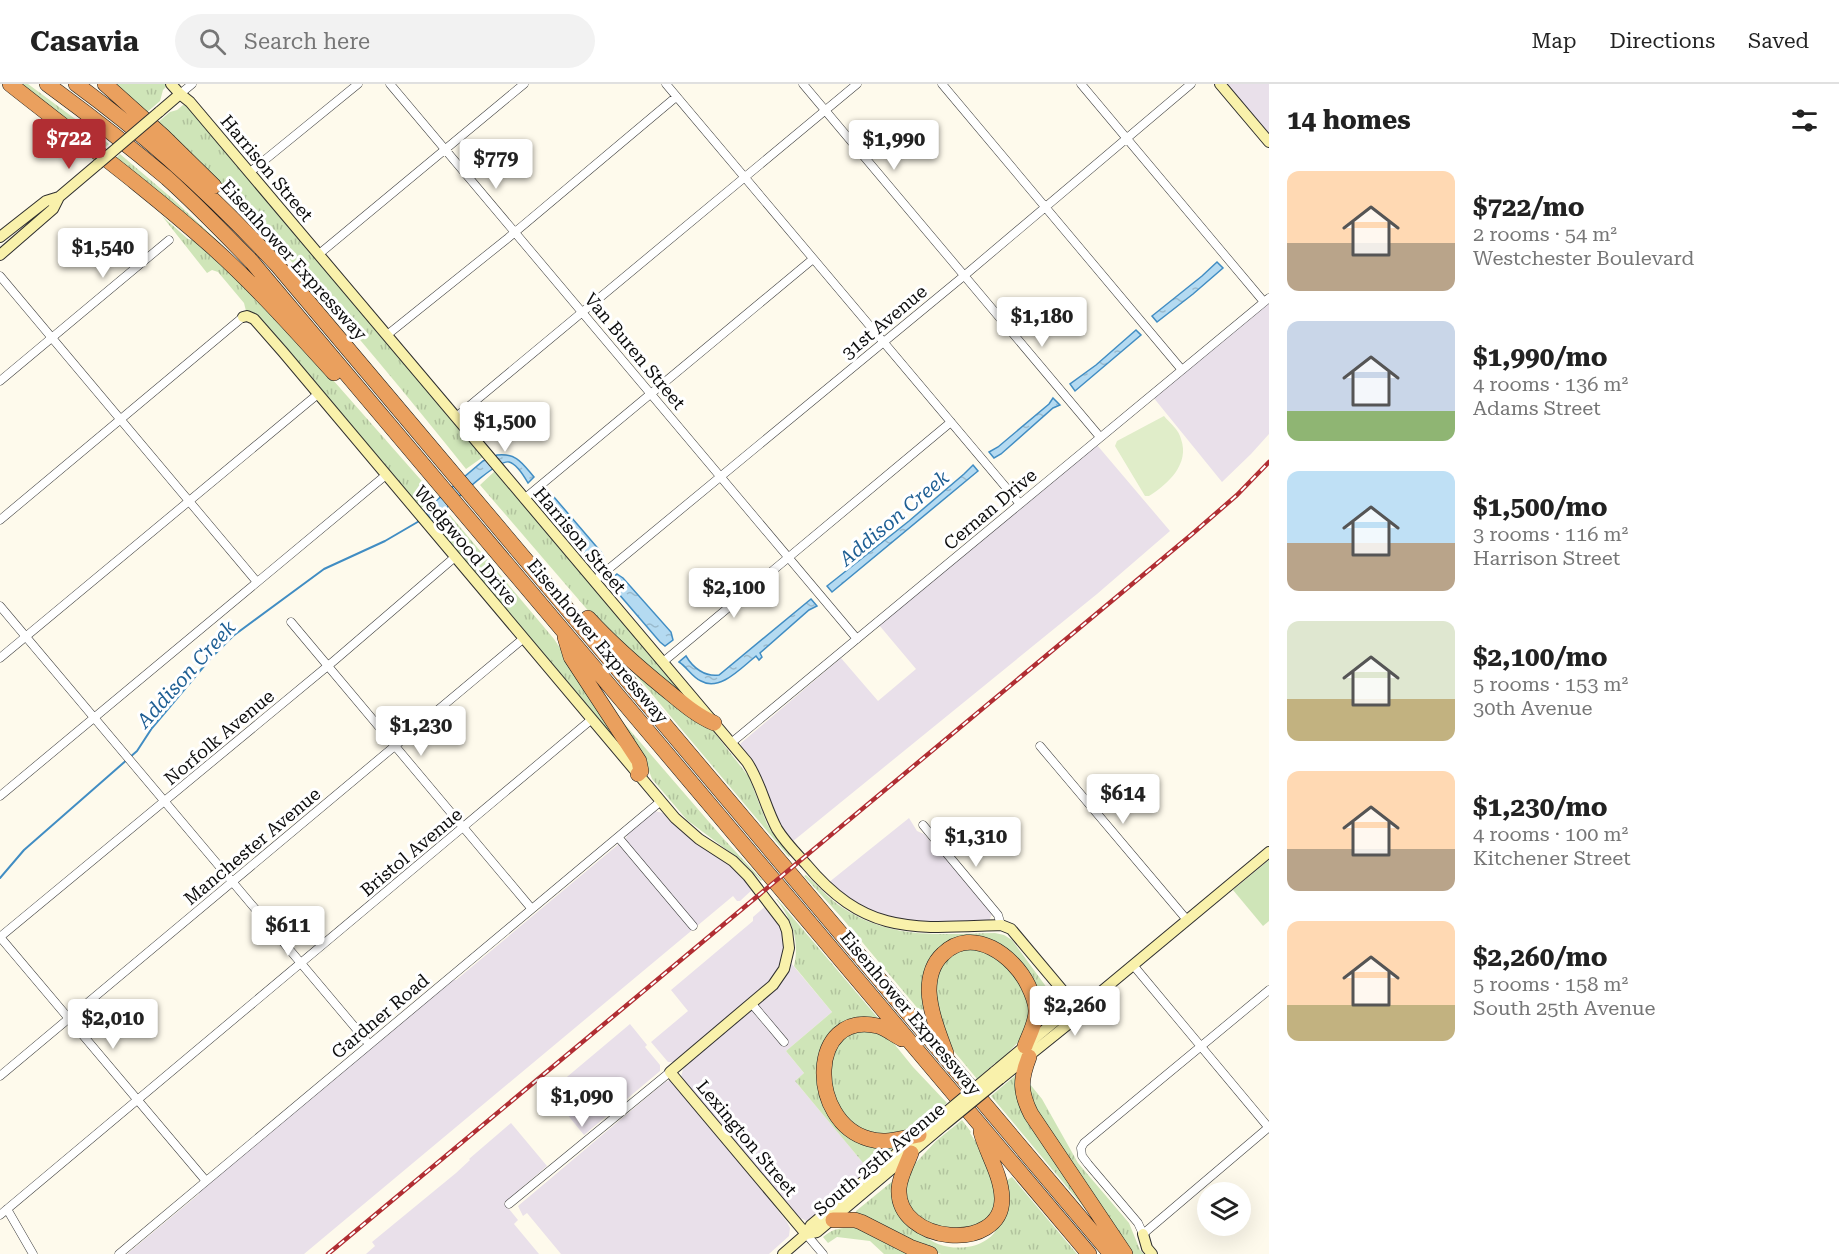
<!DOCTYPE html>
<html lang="en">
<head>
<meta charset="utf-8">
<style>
  :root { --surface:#fff; --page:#f2f2f2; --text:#222; --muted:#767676; --line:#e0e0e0; --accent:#b12e33 }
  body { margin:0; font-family:"Roboto Serif",serif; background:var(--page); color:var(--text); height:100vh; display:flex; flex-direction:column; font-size:22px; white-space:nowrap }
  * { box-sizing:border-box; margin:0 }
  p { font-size:20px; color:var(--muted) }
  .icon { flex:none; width:33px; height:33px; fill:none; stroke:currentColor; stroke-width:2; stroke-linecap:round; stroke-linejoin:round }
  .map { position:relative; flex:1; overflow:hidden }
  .panel { display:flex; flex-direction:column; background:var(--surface); width:570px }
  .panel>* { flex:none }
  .tools { position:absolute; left:1197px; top:1098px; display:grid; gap:12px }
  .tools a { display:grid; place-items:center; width:54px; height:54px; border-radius:50%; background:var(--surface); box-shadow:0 6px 24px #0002; font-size:30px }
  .price { position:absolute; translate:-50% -51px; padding:0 14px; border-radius:6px; background:#fff; color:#222; font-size:20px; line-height:39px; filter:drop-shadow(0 2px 3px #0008) }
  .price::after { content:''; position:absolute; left:50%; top:36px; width:18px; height:14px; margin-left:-9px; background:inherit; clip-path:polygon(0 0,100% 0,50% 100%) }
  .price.on { background:var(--accent); color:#fff }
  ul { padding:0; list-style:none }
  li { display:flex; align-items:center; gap:18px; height:150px; padding:0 18px }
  li span { display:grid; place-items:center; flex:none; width:168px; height:120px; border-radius:12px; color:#555 }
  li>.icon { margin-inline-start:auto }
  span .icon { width:72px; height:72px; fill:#fffc; stroke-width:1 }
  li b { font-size:26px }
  h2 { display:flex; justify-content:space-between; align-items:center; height:72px; padding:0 18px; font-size:26px }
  header { display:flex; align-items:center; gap:36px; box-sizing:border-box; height:84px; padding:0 30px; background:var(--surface); border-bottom:2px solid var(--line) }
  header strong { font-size:28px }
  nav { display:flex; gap:33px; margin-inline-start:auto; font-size:21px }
  .search { width:420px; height:54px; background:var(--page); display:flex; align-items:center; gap:15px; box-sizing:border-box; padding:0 21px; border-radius:33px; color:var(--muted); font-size:22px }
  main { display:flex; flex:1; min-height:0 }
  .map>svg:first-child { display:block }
  .industrial { fill:#e9e0ea }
  .grass { fill:url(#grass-tufts) }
  .park { fill:#cfe5b8 }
  .pitch { fill:#e0edc9 }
  .water { fill:url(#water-ripples); stroke:#418dc3; stroke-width:1.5 }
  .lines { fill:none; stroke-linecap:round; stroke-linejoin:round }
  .stream { stroke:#418dc3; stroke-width:2 }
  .street-casing { stroke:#3f3f3f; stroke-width:9 }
  .secondary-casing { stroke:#2e2e2e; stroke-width:12 }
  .highway-casing { stroke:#1d1d1d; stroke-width:16 }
  .street { stroke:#fff; stroke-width:8 }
  .secondary { stroke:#f9f1ab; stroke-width:10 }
  .highway { stroke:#eaa05e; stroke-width:15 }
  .rail-casing { stroke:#b12e33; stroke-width:4.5 }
  .rail { stroke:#fff; stroke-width:2; stroke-dasharray:7; stroke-linecap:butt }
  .secondary-bridge-casing { stroke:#2e2e2e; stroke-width:12; stroke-linecap:butt }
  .secondary-bridge { stroke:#f9f1ab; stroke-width:10 }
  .labels { text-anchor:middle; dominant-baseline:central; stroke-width:6; stroke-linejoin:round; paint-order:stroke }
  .street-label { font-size:18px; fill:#0c0c0c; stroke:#fff }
  .water-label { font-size:20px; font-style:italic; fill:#1f5f94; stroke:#fff }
</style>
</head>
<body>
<header>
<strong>Casavia</strong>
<div class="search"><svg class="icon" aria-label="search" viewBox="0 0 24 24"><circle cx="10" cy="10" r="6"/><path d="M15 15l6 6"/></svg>Search here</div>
<nav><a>Map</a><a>Directions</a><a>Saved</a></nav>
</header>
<main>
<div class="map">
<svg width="1269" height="1170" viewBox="0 0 1269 1170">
  <defs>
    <pattern id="grass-tufts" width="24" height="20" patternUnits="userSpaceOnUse" patternTransform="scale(1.5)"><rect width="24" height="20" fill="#cfe5b8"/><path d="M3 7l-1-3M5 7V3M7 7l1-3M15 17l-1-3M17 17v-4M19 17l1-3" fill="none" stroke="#b1c39d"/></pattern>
    <pattern id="water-ripples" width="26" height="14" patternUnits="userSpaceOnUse" patternTransform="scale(1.5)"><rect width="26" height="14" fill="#b4daf1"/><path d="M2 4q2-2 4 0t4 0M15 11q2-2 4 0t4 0" fill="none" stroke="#9abacd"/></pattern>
  </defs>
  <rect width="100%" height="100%" fill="#fefaec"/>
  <path class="industrial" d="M1223 0H1269V55Z
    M1269 217V350L1251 370 1222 398 1153 313Z
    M1097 361 1170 447 1097 510 792 758 785 749 740 662 741 659 841 574 878 617 916 585 879 541Z
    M655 727 667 730 734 784 753 805 740 817H737L733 812 304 1170H127L199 1110V1107L452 896H456L626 754 628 749Z
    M909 734 917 747 924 750 990 826 992 830 989 837 923 839 886 833 857 820 828 799Z
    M767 821 779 836 785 857 782 878 774 895 679 974 673 978H668L651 958 688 927 671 906 753 837V833Z
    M791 879 832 928 786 967 804 989 795 997 870 1087 807 1137 798 1133 683 997 681 993 684 981 787 890Z
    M630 940 647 961 645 963 660 981V987L584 1051 549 1008Z
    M670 996 673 998 720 1053 787 1138 790 1144 789 1152 769 1170H561L527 1129 523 1132 518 1122 665 998Z
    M511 1039 547 1082 504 1119 518 1136 514 1140 539 1170H366L375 1162 372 1158 456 1089 470 1076 469 1075Z"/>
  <path class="grass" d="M20 0H28L109 60 104 64Z
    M111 0H165L167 2 163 6 160 17 145 30Z
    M183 21 188 22 483 373 466 385C369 264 270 145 156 40L170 28 177 26Z
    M120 70 174 116 223 162 222 164 116 74Z
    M162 132 188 155 196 157 219 178 311 271 435 412 421 424 416 417 414 418 246 227 244 219 218 188 212 186 207 189Z
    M495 387 503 398 505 397 695 622 693 624 591 530 480 401Z
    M450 431 554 555 601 625 635 680 436 442Z
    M624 577 710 643 749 693 767 740 790 772 789 773Z
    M603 615 722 753 762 796 761 797 743 778 687 736 652 695 646 679Z
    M806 791C818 802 829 815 843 824 892 856 940 850 995 849L1004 851 1012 856 1058 919 1060 918V926L1034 949 1037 940 1007 869 946 862 925 925 919 926 842 834 804 792Z
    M776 815H777L878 934 875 939 826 961 837 1037 897 1061 869 1086 795 997 804 989 786 967 832 928 794 882C800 857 792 835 776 815Z
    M973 864 994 870 1020 895 1031 927 1022 954 996 981 995 979 977 995 953 966 943 944 935 907 938 886 955 867Z
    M861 947 887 951 913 983 947 1019 930 1033 931 1035 928 1037C919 1043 906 1052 894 1052 878 1054 859 1046 848 1035 829 1016 823 973 844 954 849 950 856 949 861 947Z
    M1017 990 1019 997 1087 1127 991 1012Z
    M1025 994 1042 1015 1078 1079 1129 1139 1140 1166 1144 1170H1129L1032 1026Z
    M962 1036 971 1048 970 1049 981 1066 990 1085 996 1119 990 1139 948 1154 911 1126 905 1110 910 1085 936 1057Z
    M1012 1093 1077 1170H941L924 1165 856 1133V1127L894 1096C901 1109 907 1121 914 1133 916 1138 919 1146 923 1150 941 1170 989 1169 999 1140 1003 1131 1003 1109 1004 1098Z
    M855 1140 918 1170H884L870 1157 837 1153 828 1159 823 1153C832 1145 842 1143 854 1144Z"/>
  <path class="park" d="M1269 776V837L1263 842 1233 806Z"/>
  <path class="pitch" d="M1164 332C1170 339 1179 346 1181 355 1190 380 1168 400 1149 412H1145L1115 362 1117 357Z"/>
  <path class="water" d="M1217 178 1223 184 1193 210 1157 238 1152 232 1202 192Z
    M1136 246 1141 251 1075 307 1070 300 1096 281Z
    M1053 314 1060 321 1053 324 1001 370 994 374 989 368 998 363 1049 320Z
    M497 371C517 369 522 379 534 393L528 399C524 392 517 380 509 378 496 375 444 427 432 437L424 427 483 377Z
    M973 381 978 387 832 508 827 502 909 437 964 390Z
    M548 409 554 413 601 468 604 474 596 480 591 477 543 420 541 415Z
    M617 490 623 494 671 548 673 556 665 562 660 558 612 502 610 496Z
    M811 515 817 522 809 526 760 569 762 573 759 576 756 572C742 583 720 608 701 597 692 593 687 583 679 578L686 572C693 584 705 593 719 591Z"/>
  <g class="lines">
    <path class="stream" d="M0 794 24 766 137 667 152 644 210 575 233 552 324 485 385 457 421 436"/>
    <g class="street-casing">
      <path id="street" d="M390 0 857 555
        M666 0 1020 420
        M803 0 1100 353
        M942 0 1182 286
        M1081 0 1264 218
        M180 10 192 0
        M250 88 358 0
        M319 170 524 0
        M0 192 257 498
        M387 251 508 154 676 13
        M0 297 169 156
        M456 333 857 0
        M524 415 813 175
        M0 436 243 233
        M594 497 965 191 1191 0
        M0 522 369 960
        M291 538 531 824
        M0 574 318 310
        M663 578 951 338
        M731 659 1269 214
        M1040 662 1187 836
        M0 712 386 391
        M923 741 998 831 1001 841
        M618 753 693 842
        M0 853 335 576 455 473
        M0 853 206 1097
        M1133 881 1269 1044
        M1269 906 1084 1059 1081 1064 1082 1072 1088 1080 1138 1139 1143 1150 1269 1043
        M752 920 784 958
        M0 992 524 554
        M509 1120 670 988
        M7 1125 33 1170
        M0 1131 592 635
        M806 1150 823 1170
        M119 1170 661 717"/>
    </g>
    <g class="secondary-casing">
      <path id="secondary" d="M171 0 180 10 190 18 747 678C761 699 765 723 777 745 785 758 796 769 806 780 867 853 916 844 1001 841L1011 845 1079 926
        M1220 0 1269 58
        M159 28 180 10
        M0 153 46 117 59 113
        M0 171 53 125 59 113 98 80
        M243 233 247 232 254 235 283 268 675 734 699 755 733 777 748 792 784 839 787 847 789 864 784 885 773 901 670 988 806 1150
        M994 988 1065 929 1079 926
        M1000 995 1072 937 1079 926 1269 768
        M806 1150 817 1148 944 1041
        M1143 1150 1147 1164 1152 1170
        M783 1170 806 1150 811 1141 939 1034"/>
    </g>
    <g class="highway-casing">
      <path id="highway" d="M10 0C77 53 146 104 210 161 254 200 294 245 334 289
        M47 0C88 30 128 61 167 94 197 121 224 149 252 178L1089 1170
        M76 0C150 54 216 115 278 182L1111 1170
        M105 0 163 52 214 102
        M588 534C612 560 637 582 664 604 680 617 695 631 714 639
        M565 553 571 573 639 677 641 687 638 690
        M902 955C894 951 887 945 878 942 808 925 807 1038 869 1055 886 1060 903 1054 919 1051
        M946 969C939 950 930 928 929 907 929 893 932 880 943 870 973 841 1014 872 1028 901 1032 909 1036 918 1036 927 1036 939 1029 951 1025 962
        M1029 973C1020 996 1020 1008 1031 1030L1125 1170
        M911 1069C907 1080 900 1092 899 1104 895 1160 1003 1170 1002 1114 1001 1090 987 1070 981 1048
        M833 1136H855L861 1138 910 1163 930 1170"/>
    </g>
    <use href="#street" class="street"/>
    <use href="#secondary" class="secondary"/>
    <use href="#highway" class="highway"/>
    <g class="rail-casing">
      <path id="rail" d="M328 1170 1191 451 1237 411 1269 378"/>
    </g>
    <use href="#rail" class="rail"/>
    <g class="secondary-bridge-casing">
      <path id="secondary-bridge" d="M98 80 159 28
        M939 1034 994 988
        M944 1041 1000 995"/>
    </g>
    <use href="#secondary-bridge" class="secondary-bridge"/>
  </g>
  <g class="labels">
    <g class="street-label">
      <text transform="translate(267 84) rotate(50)">Harrison Street</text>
      <text transform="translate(294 176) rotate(48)">Eisenhower Expressway</text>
      <text transform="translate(884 238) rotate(-40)">31st Avenue</text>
      <text transform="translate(635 267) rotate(50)">Van Buren Street</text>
      <text transform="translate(990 425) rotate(-40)">Cernan Drive</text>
      <text transform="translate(580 456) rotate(50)">Harrison Street</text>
      <text transform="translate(466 461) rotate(50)">Wedgwood Drive</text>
      <text transform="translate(598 557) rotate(50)">Eisenhower Expressway</text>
      <text transform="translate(219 653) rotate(-40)">Norfolk Avenue</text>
      <text transform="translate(252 762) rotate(-40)">Manchester Avenue</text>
      <text transform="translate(411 768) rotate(-40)">Bristol Avenue</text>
      <text transform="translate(911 929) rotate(50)">Eisenhower Expressway</text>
      <text transform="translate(380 932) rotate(-40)">Gardner Road</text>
      <text transform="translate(747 1054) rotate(50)">Lexington Street</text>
      <text transform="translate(879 1075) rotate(-40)">South 25th Avenue</text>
    </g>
    <g class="water-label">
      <text transform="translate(894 434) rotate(-40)">Addison Creek</text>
      <text transform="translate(186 590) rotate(-48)">Addison Creek</text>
    </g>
  </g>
</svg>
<div class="tools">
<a><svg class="icon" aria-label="layers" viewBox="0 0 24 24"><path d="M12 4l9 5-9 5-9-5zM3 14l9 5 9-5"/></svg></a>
</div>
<b class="price on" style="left:69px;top:86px">$722</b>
<b class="price" style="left:894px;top:87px">$1,990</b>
<b class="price" style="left:496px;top:106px">$779</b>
<b class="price" style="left:103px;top:195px">$1,540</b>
<b class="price" style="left:1042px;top:264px">$1,180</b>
<b class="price" style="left:505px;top:369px">$1,500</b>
<b class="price" style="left:734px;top:535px">$2,100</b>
<b class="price" style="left:421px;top:673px">$1,230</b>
<b class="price" style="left:1123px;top:741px">$614</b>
<b class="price" style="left:976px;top:784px">$1,310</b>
<b class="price" style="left:288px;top:873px">$611</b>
<b class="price" style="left:1075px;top:953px">$2,260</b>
<b class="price" style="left:113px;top:966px">$2,010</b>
<b class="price" style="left:582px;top:1044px">$1,090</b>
</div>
<section class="panel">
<h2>14 homes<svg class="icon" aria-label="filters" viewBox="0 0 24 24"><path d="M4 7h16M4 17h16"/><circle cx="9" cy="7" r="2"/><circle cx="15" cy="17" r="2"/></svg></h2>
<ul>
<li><span style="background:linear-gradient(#ffd9b3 60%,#b9a48a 0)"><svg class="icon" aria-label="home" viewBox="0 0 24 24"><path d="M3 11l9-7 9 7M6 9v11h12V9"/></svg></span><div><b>$722/mo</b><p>2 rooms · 54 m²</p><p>Westchester Boulevard</p></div></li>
<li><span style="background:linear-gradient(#c9d6e8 75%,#8fb573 0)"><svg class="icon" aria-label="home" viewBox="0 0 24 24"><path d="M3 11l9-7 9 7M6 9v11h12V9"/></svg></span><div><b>$1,990/mo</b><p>4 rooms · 136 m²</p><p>Adams Street</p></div></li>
<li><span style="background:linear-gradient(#bfe0f5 60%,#b9a48a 0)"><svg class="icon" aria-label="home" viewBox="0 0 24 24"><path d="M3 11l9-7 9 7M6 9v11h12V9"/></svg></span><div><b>$1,500/mo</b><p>3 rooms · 116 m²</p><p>Harrison Street</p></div></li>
<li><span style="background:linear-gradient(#dfe7d0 65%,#c2b280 0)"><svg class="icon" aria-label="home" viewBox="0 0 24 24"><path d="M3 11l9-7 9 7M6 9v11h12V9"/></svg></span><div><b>$2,100/mo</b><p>5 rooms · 153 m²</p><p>30th Avenue</p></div></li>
<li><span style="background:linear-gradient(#ffd9b3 65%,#b9a48a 0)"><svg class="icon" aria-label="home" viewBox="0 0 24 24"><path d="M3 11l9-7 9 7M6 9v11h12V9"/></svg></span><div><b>$1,230/mo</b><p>4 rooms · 100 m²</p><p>Kitchener Street</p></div></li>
<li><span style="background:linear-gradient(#ffd9b3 70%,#c2b280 0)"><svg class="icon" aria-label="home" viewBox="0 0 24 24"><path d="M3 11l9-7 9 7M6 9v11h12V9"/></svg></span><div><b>$2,260/mo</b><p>5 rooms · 158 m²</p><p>South 25th Avenue</p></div></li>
</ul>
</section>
</main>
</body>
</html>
